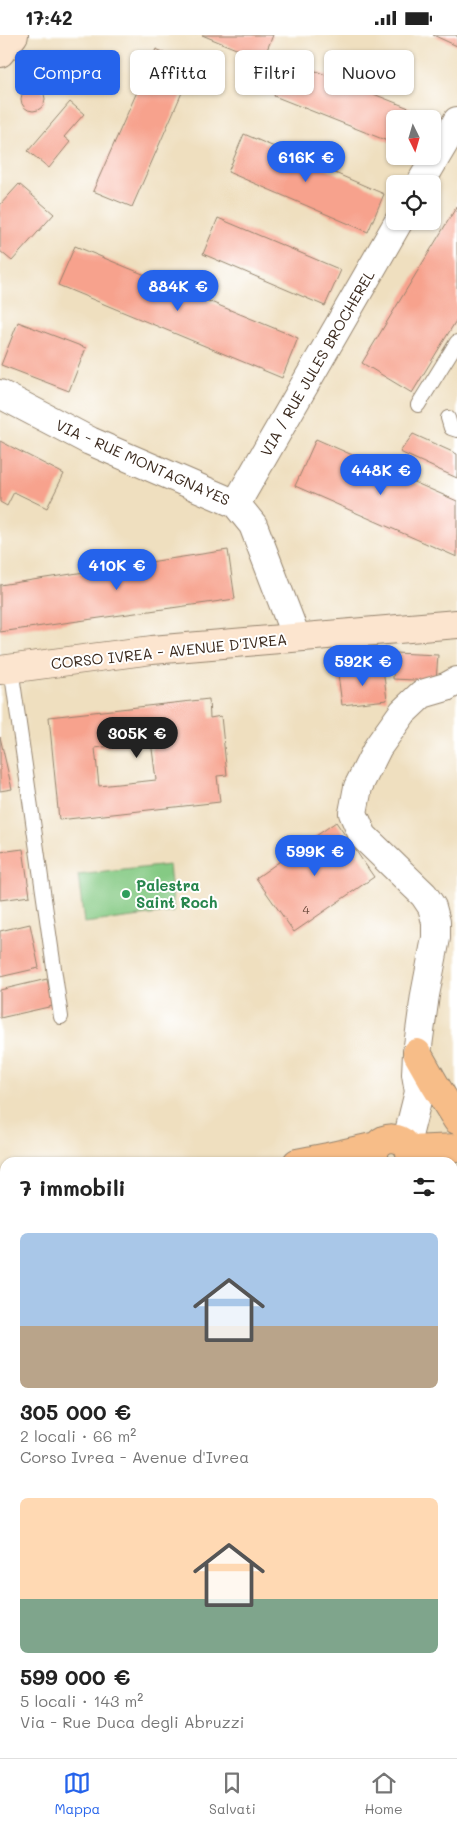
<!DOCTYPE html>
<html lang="it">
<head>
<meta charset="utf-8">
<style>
  :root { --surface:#fff; --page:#f6f6f6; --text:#222; --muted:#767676; --line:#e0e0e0; --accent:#2563eb }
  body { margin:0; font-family:Mali,sans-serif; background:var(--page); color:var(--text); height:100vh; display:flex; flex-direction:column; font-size:19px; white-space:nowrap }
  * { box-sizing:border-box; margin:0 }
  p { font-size:16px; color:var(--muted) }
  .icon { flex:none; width:28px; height:28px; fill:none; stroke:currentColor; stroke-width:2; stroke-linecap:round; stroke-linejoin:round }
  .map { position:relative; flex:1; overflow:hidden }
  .drawer { position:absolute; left:0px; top:1122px; width:458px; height:601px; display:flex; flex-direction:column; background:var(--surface); border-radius:15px 15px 0 0; box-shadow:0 1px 4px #0004 }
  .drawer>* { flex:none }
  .hud { position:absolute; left:15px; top:15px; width:428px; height:45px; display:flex; gap:10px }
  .needle { width:32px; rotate:175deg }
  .controls { position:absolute; left:386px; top:75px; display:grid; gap:10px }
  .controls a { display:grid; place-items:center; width:55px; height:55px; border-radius:8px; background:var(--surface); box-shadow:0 1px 4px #0004; font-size:25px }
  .price { position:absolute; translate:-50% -42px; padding:0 11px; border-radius:18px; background:var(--accent); color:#fff; font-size:16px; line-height:32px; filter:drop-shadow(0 1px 2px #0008) }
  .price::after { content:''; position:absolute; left:50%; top:30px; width:15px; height:11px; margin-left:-8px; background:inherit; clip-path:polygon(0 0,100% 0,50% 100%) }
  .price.selected { background:#222; color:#fff }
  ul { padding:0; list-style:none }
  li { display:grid; align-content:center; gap:10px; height:265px; padding:0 20px }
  li span { display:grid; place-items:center; height:155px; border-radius:8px; color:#555 }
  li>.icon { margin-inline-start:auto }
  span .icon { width:90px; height:90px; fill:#fffc; stroke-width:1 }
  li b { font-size:21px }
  h2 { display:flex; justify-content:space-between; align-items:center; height:60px; padding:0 20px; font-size:21px }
  .chip { padding:0 18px; border-radius:8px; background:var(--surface); box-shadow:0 1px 4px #0004; font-size:18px; line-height:45px }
  .chip.selected { background:var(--accent); color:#fff }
  .status { display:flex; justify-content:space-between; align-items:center; height:35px; padding:0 25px; background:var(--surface); direction:ltr }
  .status svg { height:14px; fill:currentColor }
  .dock { display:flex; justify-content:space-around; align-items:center; height:70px; border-top:1px solid var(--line); background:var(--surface); font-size:14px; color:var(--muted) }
  .dock a { display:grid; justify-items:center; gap:2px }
  .dock .selected { color:var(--accent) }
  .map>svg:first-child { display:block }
  .green { fill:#85ca84; stroke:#607a51 }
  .building { fill:#f7a28d; fill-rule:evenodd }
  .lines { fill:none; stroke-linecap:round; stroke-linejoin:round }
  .lane-casing { stroke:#95846e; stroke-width:16 }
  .street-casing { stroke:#95846e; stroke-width:30 }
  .secondary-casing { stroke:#95846e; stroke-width:30 }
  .primary-casing { stroke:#95846e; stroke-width:30 }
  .lane { stroke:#fff; stroke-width:14 }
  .street { stroke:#fff; stroke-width:28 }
  .secondary { stroke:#fce5cf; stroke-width:28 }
  .primary { stroke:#f7bd88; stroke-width:28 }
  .leisure-dot { fill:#2e9e5b; stroke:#fff; stroke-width:2 }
  .labels { text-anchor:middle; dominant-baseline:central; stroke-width:4; stroke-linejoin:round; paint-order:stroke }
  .number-label { font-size:12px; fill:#6a483a }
  .street-label { font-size:15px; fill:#3b2a1e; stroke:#fff }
  .leisure-label { font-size:15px; font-weight:bold; fill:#27864d; stroke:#fff; text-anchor:start }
</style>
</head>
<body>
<div class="status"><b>17:42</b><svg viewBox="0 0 49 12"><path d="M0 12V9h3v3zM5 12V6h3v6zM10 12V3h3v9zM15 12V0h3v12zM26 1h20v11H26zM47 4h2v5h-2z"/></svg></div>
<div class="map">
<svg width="457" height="1723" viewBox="0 0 457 1723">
  <rect width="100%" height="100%" fill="#fff"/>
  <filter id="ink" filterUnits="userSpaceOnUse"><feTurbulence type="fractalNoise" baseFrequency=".02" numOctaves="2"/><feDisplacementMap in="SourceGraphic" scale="10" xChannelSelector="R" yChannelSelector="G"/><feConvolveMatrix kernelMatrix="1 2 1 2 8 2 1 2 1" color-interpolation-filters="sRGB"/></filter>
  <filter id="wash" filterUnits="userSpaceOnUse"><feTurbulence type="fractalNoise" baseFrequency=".0096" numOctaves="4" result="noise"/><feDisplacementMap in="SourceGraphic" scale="20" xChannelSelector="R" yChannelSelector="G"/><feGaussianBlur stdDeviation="1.12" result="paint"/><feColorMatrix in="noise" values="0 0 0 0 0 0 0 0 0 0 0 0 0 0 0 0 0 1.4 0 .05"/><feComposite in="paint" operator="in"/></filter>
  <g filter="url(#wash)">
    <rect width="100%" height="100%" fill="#efdfbf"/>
    <path class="green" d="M169 830 174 877 84 888 78 840Z
      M452 1563H457V1723H408V1719H452Z"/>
    <g id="blocks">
      <path class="building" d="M202 0H273L263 25Z
        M433 0H457V11Z
        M156 14 194 30 132 172 93 156Z
        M288 25 429 81 428 84H395V109L274 61Z
        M21 64a12 12 0 1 1 24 0a12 12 0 1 1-24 0Z
        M70 67 84 79 64 102 70 107 49 133 28 116Z
        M244 99 384 159 368 197 228 137Z
        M19 149 54 179 12 226 0 216V170Z
        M457 171V284L412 358 362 328Z
        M218 183 341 235 325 271 203 219Z
        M75 211 298 303 282 343 58 250Z
        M18 287 86 313 69 356 1 330Z
        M413 399 457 419V443L400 417Z
        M316 404 457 466V522L295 451Z
        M0 406 64 439 47 473 14 457 7 471 0 467Z
        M228 515 235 564 0 597V550Z
        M394 618 438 620 436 646 393 644Z
        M383 633 387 665 342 670 338 639Z
        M209 664 210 683 221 681 227 740 217 741 220 767 59 785 49 682ZM151 706 156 745 99 751 95 713Z
        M0 702 12 754 0 756Z
        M336 787 374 842 294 897 256 843Z
        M23 814 30 861 0 865V817Z
        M30 889 39 933 0 942V896Z
        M47 944 53 971 0 983V955Z
        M452 1404H457V1440L452 1441Z
        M0 1496H5V1544L0 1543Z"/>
    </g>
  </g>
  <g filter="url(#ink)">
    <use href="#blocks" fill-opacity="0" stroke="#95846e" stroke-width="1"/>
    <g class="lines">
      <g class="lane-casing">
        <path id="lane" d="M418 370 457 307
          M448 383 451 393 457 395
          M11 633 61 982
          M452 1289 456 1259"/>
      </g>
      <g class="street-casing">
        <path id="street" d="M420 149 457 86
          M0 359 90 406 236 469 253 490 296 602
          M236 469 399 186
          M406 1109 419 1057 416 1039 417 1018 425 960 436 903V887L432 872 424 860 363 801 353 778 358 752 378 712 403 677 422 659 446 652 457 646
          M452 1217 457 1214
          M452 1258 457 1259
          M0 1356H5
          M452 1507 457 1501
          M452 1533 457 1532
          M397 1723 398 1719"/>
      </g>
      <g class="secondary-casing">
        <path id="secondary" d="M0 18 14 0
          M0 635 152 615 457 589
          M452 1177 457 1175
          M0 1393 5 1392"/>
      </g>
      <g class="primary-casing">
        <path id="primary" d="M417 1018 434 1048 457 1085
          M409 1115 457 1113
          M374 1126C370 1096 415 1095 410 1128
          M297 1128 328 1122 377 1111
          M0 1169 5 1168"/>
      </g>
      <use href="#lane" class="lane"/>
      <use href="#street" class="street"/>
      <use href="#secondary" class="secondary"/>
      <use href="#primary" class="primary"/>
    </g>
  </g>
  <circle class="leisure-dot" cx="126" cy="859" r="5"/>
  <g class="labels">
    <g class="number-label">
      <text x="306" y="874">4</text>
    </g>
    <g class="street-label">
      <text transform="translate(317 328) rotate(-60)">VIA / RUE JULES BROCHEREL</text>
      <text transform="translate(143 427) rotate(24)">VIA - RUE MONTAGNAYES</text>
      <text transform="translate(169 616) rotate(-6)">CORSO IVREA - AVENUE D'IVREA</text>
    </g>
    <g class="leisure-label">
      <text x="136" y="850">Palestra<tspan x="136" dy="17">Saint Roch</tspan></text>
    </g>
  </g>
</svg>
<div class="controls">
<a><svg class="needle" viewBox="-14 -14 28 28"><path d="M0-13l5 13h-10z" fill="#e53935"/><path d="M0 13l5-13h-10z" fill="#767676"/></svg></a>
<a><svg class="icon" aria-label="locate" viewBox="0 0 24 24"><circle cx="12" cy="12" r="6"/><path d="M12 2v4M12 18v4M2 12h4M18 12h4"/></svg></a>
</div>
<b class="price" style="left:306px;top:148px">616K €</b>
<b class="price" style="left:178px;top:277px">884K €</b>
<b class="price" style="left:381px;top:461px">448K €</b>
<b class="price" style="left:117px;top:556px">410K €</b>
<b class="price" style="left:363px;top:652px">592K €</b>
<b class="price selected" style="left:137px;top:724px">305K €</b>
<b class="price" style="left:315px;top:842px">599K €</b>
<div class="hud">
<a class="chip selected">Compra</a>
<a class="chip">Affitta</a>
<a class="chip">Filtri</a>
<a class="chip">Nuovo</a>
</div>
<section class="drawer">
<h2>7 immobili<svg class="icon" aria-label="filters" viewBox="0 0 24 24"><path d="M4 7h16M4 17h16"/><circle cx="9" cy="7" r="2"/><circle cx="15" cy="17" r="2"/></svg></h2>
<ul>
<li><span style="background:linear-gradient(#a9c7e8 60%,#b9a48a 0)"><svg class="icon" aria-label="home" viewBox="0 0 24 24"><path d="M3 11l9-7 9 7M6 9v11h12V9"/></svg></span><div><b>305 000 €</b><p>2 locali · 66 m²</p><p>Corso Ivrea - Avenue d'Ivrea</p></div></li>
<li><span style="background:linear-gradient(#ffd9b3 65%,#7fa58c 0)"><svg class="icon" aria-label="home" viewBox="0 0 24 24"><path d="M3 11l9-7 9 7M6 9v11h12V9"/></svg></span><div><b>599 000 €</b><p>5 locali · 143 m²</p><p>Via - Rue Duca degli Abruzzi</p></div></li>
</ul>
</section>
</div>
<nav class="dock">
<a class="selected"><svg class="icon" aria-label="map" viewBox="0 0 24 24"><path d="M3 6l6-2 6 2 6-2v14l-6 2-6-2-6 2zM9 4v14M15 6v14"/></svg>Mappa</a>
<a><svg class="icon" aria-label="saved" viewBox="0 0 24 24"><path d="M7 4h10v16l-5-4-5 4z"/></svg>Salvati</a>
<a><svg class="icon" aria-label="home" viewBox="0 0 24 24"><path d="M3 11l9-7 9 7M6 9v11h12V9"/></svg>Home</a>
</nav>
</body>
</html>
